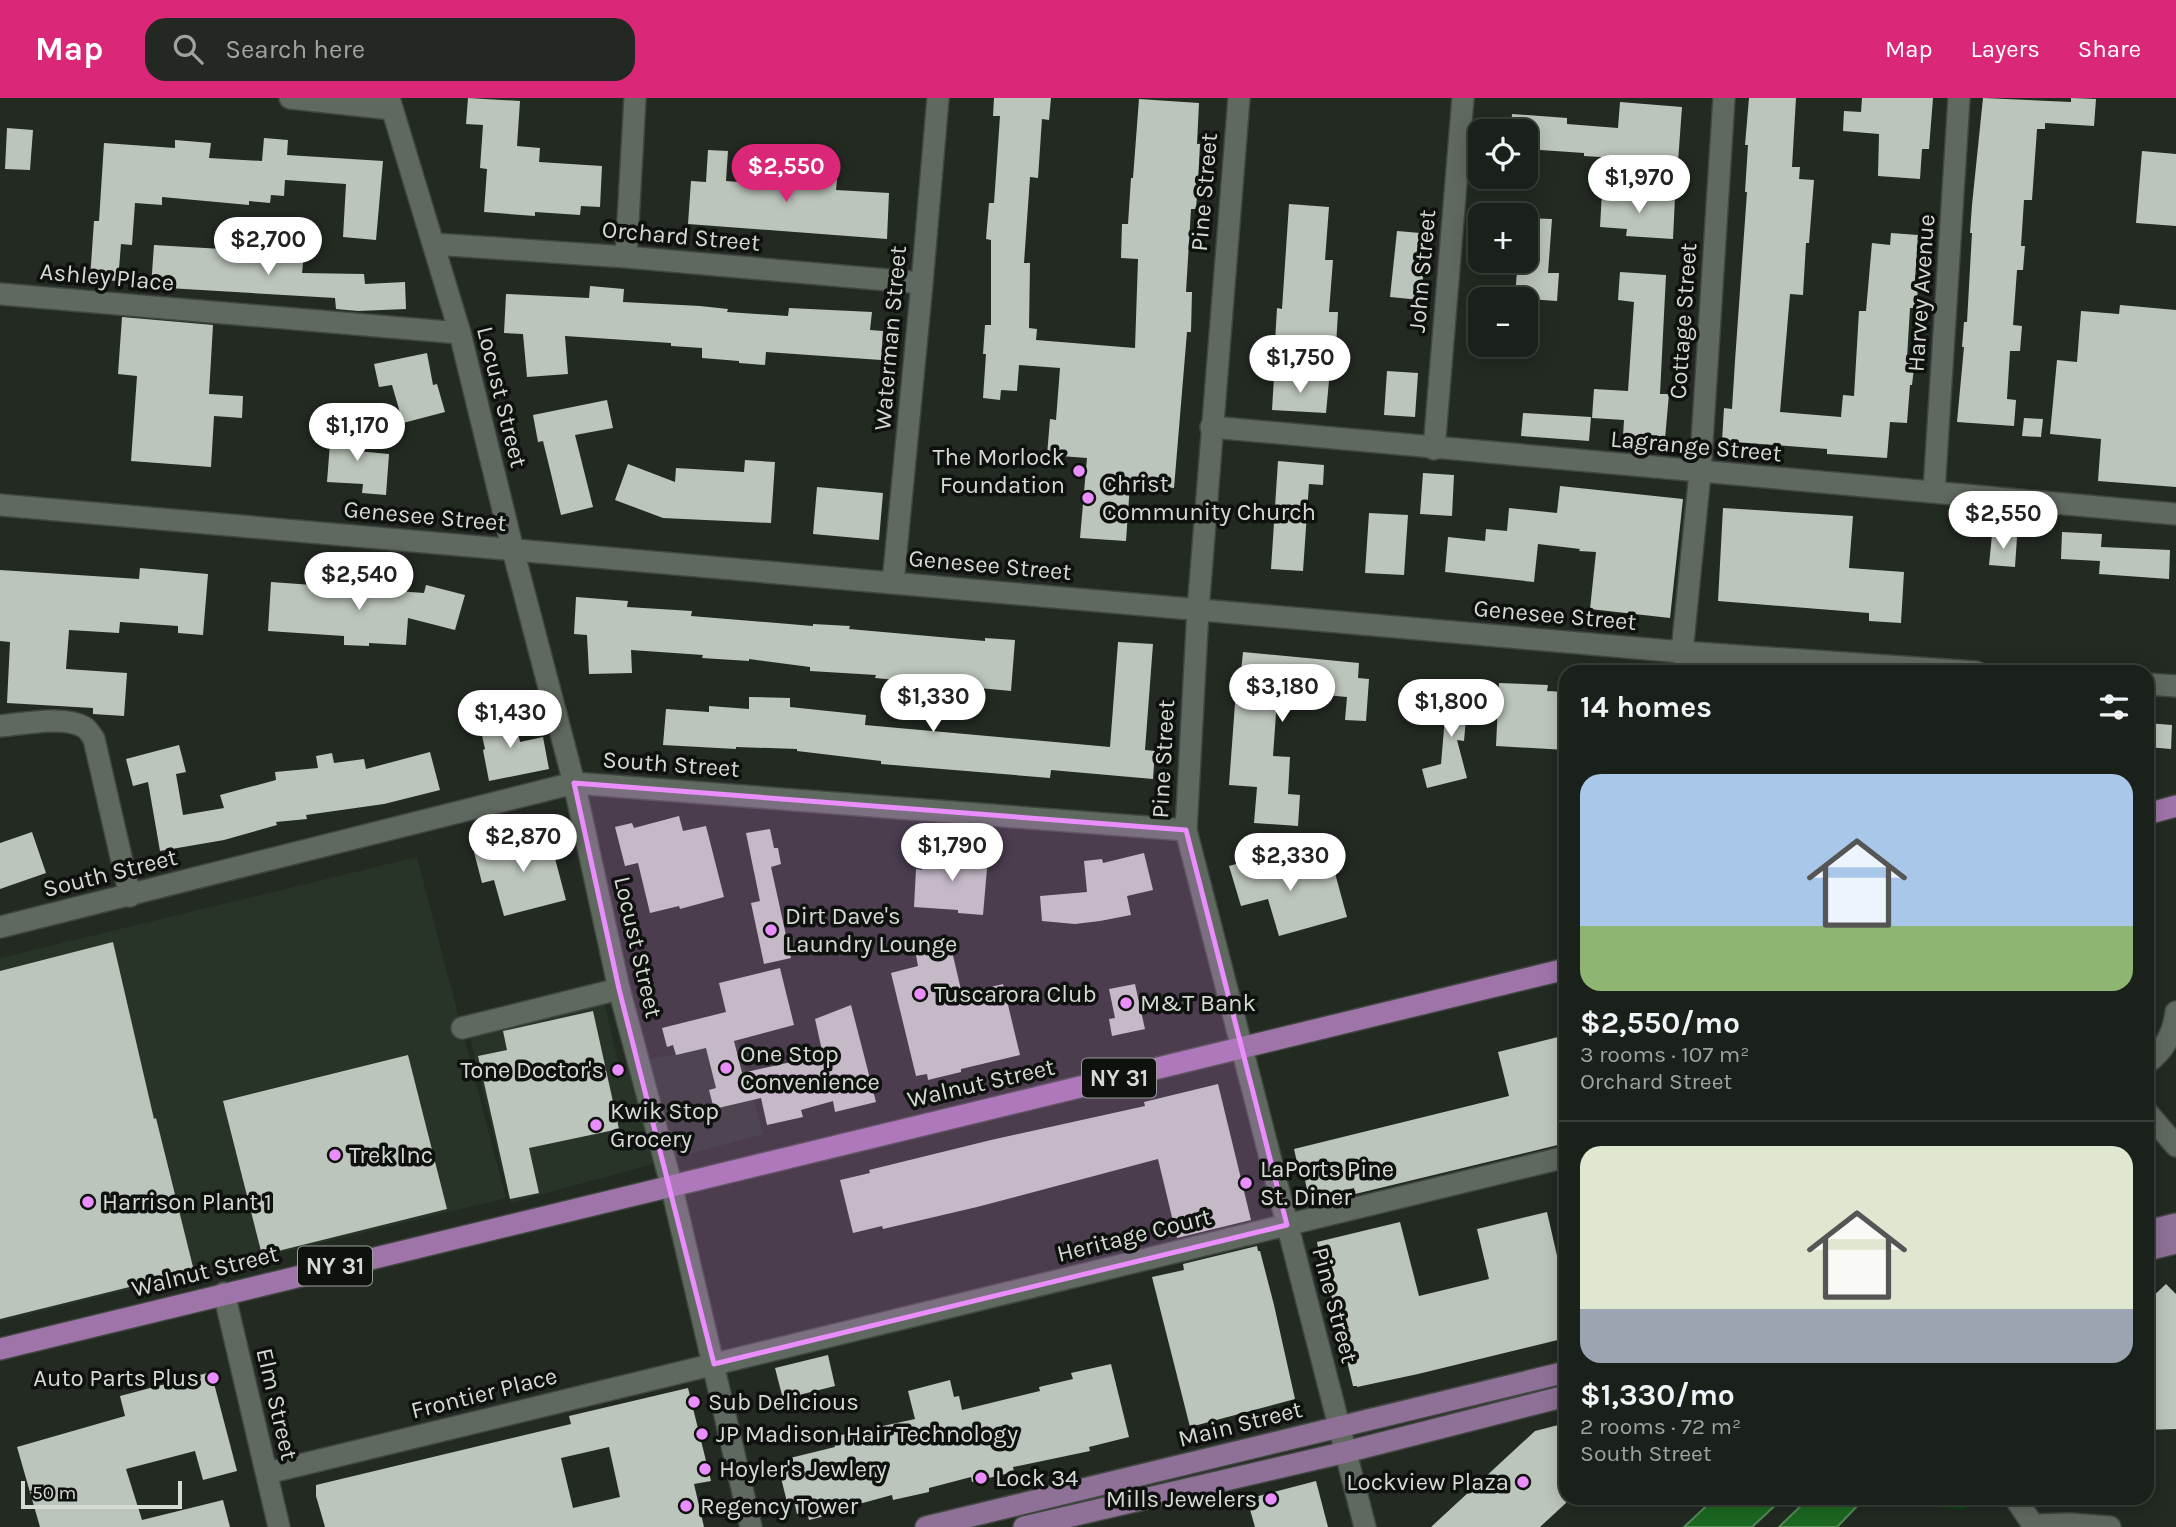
<!DOCTYPE html>
<html lang="en">
<head>
<meta charset="utf-8">
<style>
  :root { --surface:#1a201a; --page:#232823; --text:#f1f3f6; --muted:#9fa3a2; --line:#383e39; --accent:#db2777 }
  body { margin:0; font-family:Karla,sans-serif; background:var(--page); color:var(--text); height:100vh; display:flex; flex-direction:column; font-size:26px; white-space:nowrap }
  * { box-sizing:border-box; margin:0 }
  p { font-size:23px; color:var(--muted) }
  .icon { flex:none; width:38px; height:38px; fill:none; stroke:currentColor; stroke-width:2; stroke-linecap:round; stroke-linejoin:round }
  .map { position:relative; flex:1; overflow:hidden }
  .panel { position:absolute; left:1559px; top:567px; width:595px; height:840px; display:flex; flex-direction:column; background:var(--surface); border-radius:21px; box-shadow:0 4px 18px #0003,0 0 0 2px var(--line) }
  .panel>* { flex:none }
  .fabs { position:absolute; left:1468px; top:21px; display:grid; gap:14px }
  .fabs a { display:grid; place-items:center; width:70px; height:70px; border-radius:14px; background:var(--surface); box-shadow:0 4px 18px #0003,0 0 0 2px var(--line); font-size:35px }
  .scale { position:absolute; left:21px; bottom:18px; width:161px; box-sizing:border-box; padding-left:7px; border:4px solid #d5dad4; border-top:0; font-size:19px; line-height:24px; white-space:nowrap; color:#d5dad4; -webkit-text-stroke:5px #0e110e; paint-order:stroke }
  .price { position:absolute; translate:-50% -60px; padding:0 16px; border-radius:24px; background:#fff; color:#222; font-size:23px; line-height:46px; filter:drop-shadow(0 2px 4px #0008) }
  .price::after { content:''; position:absolute; left:50%; top:42px; width:21px; height:16px; margin-left:-10px; background:inherit; clip-path:polygon(0 0,100% 0,50% 100%) }
  .price.active { background:var(--accent); color:#fff }
  ul { padding:0; list-style:none }
  li { display:grid; align-content:center; gap:14px; height:371px; padding:0 21px }
  li+li { border-top:2px solid var(--line) }
  li span { display:grid; place-items:center; height:217px; border-radius:21px; color:#555 }
  li>.icon { margin-inline-start:auto }
  span .icon { width:126px; height:126px; fill:#fffc; stroke-width:1 }
  li b { font-size:30px }
  h2 { display:flex; justify-content:space-between; align-items:center; height:84px; padding:0 21px; font-size:30px }
  header { display:flex; align-items:center; gap:42px; box-sizing:border-box; height:98px; padding:0 35px; background:var(--accent); color:#fff }
  header strong { font-size:33px }
  nav { display:flex; gap:38px; margin-inline-start:auto; font-size:24px }
  .search { width:490px; height:63px; background:var(--page); display:flex; align-items:center; gap:18px; box-sizing:border-box; padding:0 24px; border-radius:21px; color:var(--muted); font-size:26px }
  .map>svg:first-child { display:block }
  .built { fill:#283427 }
  .green { fill:#0f4112 }
  .water { fill:#1c6821; stroke:#548a57; stroke-width:2 }
  .pier { fill:#232a22 }
  .building { fill:#bcc5bb; fill-rule:evenodd }
  .lines { fill:none; stroke-linecap:round; stroke-linejoin:round }
  .minor-casing { stroke:#404640; stroke-width:24 }
  .tertiary-casing { stroke:#404640; stroke-width:24 }
  .primary-casing { stroke:#404640; stroke-width:24 }
  .trunk-casing { stroke:#404640; stroke-width:24 }
  .minor { stroke:#606960; stroke-width:21 }
  .tertiary { stroke:#606960; stroke-width:21 }
  .primary { stroke:#8f7197; stroke-width:21 }
  .trunk { stroke:#9f74a9; stroke-width:21 }
  .marked { fill:#ea8dfd; fill-opacity:0.2; stroke:#ea8dfd; stroke-width:5; stroke-linejoin:round }
  .poi-dot { fill:#ea8dfd; stroke:#0e110e; stroke-width:2.5 }
  .labels { text-anchor:middle; dominant-baseline:central; stroke-width:7; stroke-linejoin:round; paint-order:stroke }
  .shield { fill:#0e110e; stroke:#999e99; stroke-width:2 }
  .shield-label { font-size:23px; font-weight:bold; fill:#d5dad4 }
  .street-label { font-size:24px; fill:#d5dad4; stroke:#0e110e }
  .poi-label { font-size:24px; fill:#d5dad4; stroke:#0e110e; text-anchor:start }
</style>
</head>
<body>
<header>
<strong>Map</strong>
<div class="search"><svg class="icon" aria-label="search" viewBox="0 0 24 24"><circle cx="10" cy="10" r="6"/><path d="M15 15l6 6"/></svg>Search here</div>
<nav><a>Map</a><a>Layers</a><a>Share</a></nav>
</header>
<div class="map">
<svg width="2176" height="1429" viewBox="0 0 2176 1429">
  <rect width="100%" height="100%" fill="#232a22"/>
  <path class="built" d="M417 759 506 1100 0 1223V860Z
    M605 906 619 968 738 943 763 1036 510 1105 470 939Z"/>
  <path class="green" d="M1900 1400H1975L1973 1407 1961 1412 1897 1403Z"/>
  <path class="water" d="M1715 1400H1783L1752 1429H1684Z
    M1809 1400H1865L1837 1429H1779Z"/>
  <path class="pier" d="M2152 986 2176 1012V1126L2147 1150V990Z"/>
  <path class="building" d="M468 0 520 3 517 48 540 50 539 64 602 68 600 109 581 108 580 117 535 114V118L484 114 487 71 480 70 483 27 466 26Z
    M994 0H1051L1049 22 1042 21 1038 80 1030 79 1024 165H1030L1029 230 1037 231 1036 242 1135 250 1138 161 1121 160 1122 126H1128L1131 80H1133L1139 1 1199 5 1197 46H1200L1198 85 1196 111H1191L1186 194H1192L1191 234H1187L1174 390 1130 386 1126 443 1080 440 1087 360 1047 357 1050 321 1056 322 1060 270 1019 267 1017 293 1001 292 1000 302 983 300 986 256H983L985 227H991V142L986 141 989 105H994L1000 18H993Z
    M1749 0H1796L1792 69H1800L1799 81 1814 82 1809 145H1806L1803 197 1790 196 1780 314 1841 319 1843 297 1854 298 1859 213H1866L1872 145 1890 147 1891 135 1918 137 1915 183 1918 184 1917 210H1910L1907 260 1915 261 1912 287H1910L1907 325 1890 324 1887 360 1827 356V351L1722 343 1724 310 1732 311 1735 263 1747 94H1745L1748 47H1745Z
    M1862 0H1933L1929 51H1922L1920 81 1878 78 1879 36 1843 33 1844 13 1861 14Z
    M1983 0 2071 4V0L2096 1 2094 28 2045 25V31H2037L2032 102H2024L2021 148H2025L2023 172H2017L2013 227 2022 228 2020 253H2010L2007 301 2016 302 2014 328 1957 324 1964 249H1962L1964 224H1967L1972 135H1970L1972 107Z
    M1620 4 1682 9 1678 64 1584 58V55L1526 51V33H1511L1512 16 1567 20V26L1618 30Z
    M7 30 33 32 30 72 5 71Z
    M264 40 288 42 287 57 383 63 376 142 343 139 346 86 285 82 284 98 271 97 270 105 249 103V107L162 99V107L135 105 132 147 121 146 118 183 90 181 94 123H99L104 45 175 50V42L211 45 209 60 262 63Z
    M708 52 728 53 726 83 764 86 765 75 837 82 836 92 889 95 887 141 688 126 691 83 706 84Z
    M2142 53 2176 56V128L2136 125Z
    M1602 94 1675 99 1673 141 1626 138 1627 131 1600 129Z
    M1289 106 1329 109 1325 162H1333L1329 214H1338L1336 248 1275 244 1277 210 1282 211Z
    M1526 120 1552 121 1548 175H1559L1557 203 1515 200 1517 172 1526 173Z
    M1397 133 1432 136 1430 169 1424 168 1421 202 1390 199Z
    M154 147 304 156 302 175 364 176 365 186 405 184 406 211 358 213 336 211 335 200 151 189Z
    M1620 174 1666 177 1660 296H1669L1665 341 1623 338 1624 322 1592 320 1594 291 1628 293 1634 204 1618 202Z
    M590 188 624 191 623 204 700 208 728 211 727 214 788 218 789 210 872 214 870 232 883 233 881 262 766 254 765 267 739 265V263L702 260V250L671 248V245L565 238 568 276 527 279 523 236 504 235 506 196 589 200Z
    M2120 207 2176 212V389L2098 383 2101 341 2050 336 2057 262 2077 264 2081 213 2119 216Z
    M122 219 213 227 209 296 243 298 242 320 214 318 211 369 131 363 137 278 118 276Z
    M427 255 433 287 437 286 445 314 403 325 392 287 379 289 374 266Z
    M1387 273 1418 275 1415 319 1384 317Z
    M1274 279 1329 283 1326 315 1272 312Z
    M607 302 613 330 575 337 593 409 561 417 543 343 538 344 533 317Z
    M1523 315 1591 319 1589 343 1521 338Z
    M2024 320 2043 321 2041 339 2022 338Z
    M338 327 359 329 357 353 389 356 386 397 362 395 363 386 327 384 330 345H337Z
    M745 362 775 364 771 425 663 420 615 402 628 366 675 384 676 370 744 374Z
    M1278 363 1324 367 1323 387 1309 386 1303 473 1271 471Z
    M1423 375 1454 377 1452 418 1420 416Z
    M1560 388 1683 401 1670 520 1590 511 1596 454 1579 453 1580 451 1538 446 1534 484 1445 474 1448 439 1485 443 1486 431 1507 433 1509 410 1557 415Z
    M817 389 883 395 879 442 813 436Z
    M1723 410 1853 418 1849 470 1904 474 1901 525 1869 523V515L1718 503Z
    M1369 415 1408 417 1404 477 1365 475Z
    M2062 434 2102 436 2101 449 2170 452 2169 481 2099 476 2100 463 2061 461Z
    M1992 437 2017 439 2015 469 1989 467Z
    M140 470 208 476 203 537 178 535V528L120 524 119 535 69 532 66 571 127 575 124 618 93 616V610L7 605 10 544 0 543V472L139 481Z
    M271 484 424 495 426 487 465 497 455 532 408 520 406 547 369 545V548L344 547V538L268 533Z
    M576 499 628 503 627 509 692 513 691 518 813 528V526L850 528 849 531 985 543V540L1015 542 1011 593 875 580 876 577 810 573V569L749 561V563L702 560 703 557 631 552 632 575 589 576 587 537 574 536Z
    M1118 544 1153 546 1145 652 1155 653 1153 681 1051 672 1050 680 881 666V663L797 653V651L736 649V651L663 647 666 611 709 614V608L749 611V599L790 600V609L866 617 865 627 1110 649Z
    M1243 554 1359 565 1358 580 1369 581 1366 623 1345 622 1347 599 1325 597V593L1278 588 1273 658 1290 659 1288 696 1300 697 1298 728 1254 725 1257 689 1229 687 1236 592 1239 593Z
    M1448 584 1469 586 1464 643 1457 642 1467 680 1427 690 1422 671 1441 666Z
    M1499 585 1548 587 1547 593 1566 594V652L1496 648Z
    M514 615 520 644 543 639 549 671 489 683 483 652 485 651 479 624Z
    M2147 625 2172 627 2171 651 2147 649Z
    M179 647 186 674 176 676 183 717 224 710 220 697 276 682 275 674 318 670 316 658 332 655 334 665 364 661 366 671 430 654 440 692 384 706 306 717 307 721 276 724 277 727 224 742 160 753 148 684 133 688 126 661Z
    M679 718 683 733 706 728 724 799 680 811 679 808 650 815 638 765 625 768 615 729 632 725 634 730Z
    M770 731 774 750H778L781 766 771 769 791 860 764 866 751 805 760 803 746 735Z
    M32 734 46 775 0 791V745Z
    M548 734 566 802 504 818 494 782 482 785 474 754Z
    M929 755 988 759 983 817 958 815V812L914 809 916 771 922 772 923 766H928Z
    M1144 755 1153 792 1127 798 1131 817 1100 823 1075 826 1042 823 1040 798 1087 794 1084 763 1102 761 1103 765Z
    M1292 755 1298 778 1333 768 1347 819 1279 838 1268 801 1241 808 1229 768 1261 759 1262 764Z
    M113 844 154 1021 156 1020 194 1173 0 1221V873Z
    M951 849 962 896 1003 886 1020 957 961 971V974L928 982 927 976 916 978 891 875 918 868 916 857Z
    M780 870 794 927 734 943 742 975 823 957 815 921 851 907 876 1004 835 1014 833 1003 801 1012 803 1019 767 1027 761 1000 714 1011 709 992 716 990 706 950 676 957 673 947 667 949 662 930 726 914 719 885Z
    M1135 886 1145 931 1112 938 1109 921 1115 920 1109 891Z
    M593 913 619 1031 529 1050 539 1095 510 1101 478 958 507 952 503 933Z
    M1566 937V1045L1355 1096 1354 1090 1309 1101 1305 1082H1301L1294 1051 1509 998 1498 954Z
    M408 957 447 1111 262 1157 223 1003Z
    M1218 986 1251 1122 1177 1140 1158 1061 977 1109 883 1131 882 1128 853 1135 840 1082 870 1075 869 1072 991 1042 1145 1008 1144 1004Z
    M1547 1114 1558 1162 1561 1161 1566 1183V1240L1418 1276 1357 1289V1288H1353L1328 1184 1324 1185 1317 1155H1319L1317 1144 1400 1124 1419 1198 1489 1181 1477 1131Z
    M1257 1148 1258 1153H1260L1274 1207 1295 1301 1190 1329 1152 1179 1184 1172 1183 1166Z
    M2166 1186 2176 1196V1331L2147 1332V1204Z
    M828 1257 835 1288 783 1301 775 1270Z
    M1111 1266 1129 1339 1089 1349 1090 1353 1013 1369 1014 1374 972 1384 971 1379 929 1390V1394L893 1402 892 1397 848 1409 849 1412 809 1422 807 1414 797 1416 794 1402 787 1404 780 1376 789 1373 786 1361 835 1349 832 1339 915 1321 908 1293 950 1282 954 1299 959 1298 962 1312 1040 1293 1039 1289 1073 1281 1071 1275Z
    M211 1274 237 1373 203 1382 195 1353 126 1371 142 1422 223 1402 230 1429H40L17 1349 125 1318 120 1298Z
    M688 1290 711 1383 694 1386 704 1429H325L316 1398V1387L571 1326 569 1318ZM609 1349 620 1399 573 1410 561 1360Z
    M1566 1325V1405L1540 1429H1431L1535 1333Z
    M1316 1383 1328 1429H1255L1247 1401Z"/>
  <g class="lines">
    <g class="minor-casing">
      <path id="minor" d="M290 0 392 11
        M1239 0 1198 512 1186 732 1242 950
        M434 146 626 159 922 185
        M626 159 635 0
        M0 196 460 235
        M1211 329C1533 361 1855 386 2176 416
        M1434 351 1463 0
        M1934 393 1959 0
        M0 407 1682 554 1976 574
        M893 485 922 185 938 0
        M1687 574 1682 554 1700 375 1724 0
        M2147 586 2176 588
        M0 628C22 626 64 617 84 629 88 631 91 637 94 641L130 798
        M0 829 574 685 1186 732
        M462 930 619 891
        M2147 965C2164 953 2174 934 2176 914
        M2147 1014 2176 1048
        M224 1195 279 1429
        M267 1375 1566 1059"/>
    </g>
    <g class="tertiary-casing">
      <path id="tertiary" d="M389 0 460 235 513 452 574 685 619 891 671 1086 751 1429
        M1242 950 1365 1429
        M2015 1400 2033 1427 2070 1426 2110 1429"/>
    </g>
    <g class="primary-casing">
      <path id="primary" d="M2147 1133 2176 1126
        M2147 1152 2176 1145
        M926 1429 1566 1274
        M1024 1429 1346 1354 1566 1298"/>
    </g>
    <g class="trunk-casing">
      <path id="trunk" d="M2147 716 2176 708
        M0 1251 1566 871"/>
    </g>
    <use href="#minor" class="minor"/>
    <use href="#tertiary" class="tertiary"/>
    <use href="#primary" class="primary"/>
    <use href="#trunk" class="trunk"/>
  </g>
  <path class="marked" d="M574 685 1186 732 1287 1127 714 1266 619 891Z"/>
  <g class="poi-dot">
    <circle cx="1079" cy="373" r="7"/>
    <circle cx="1088" cy="400" r="7"/>
    <circle cx="771" cy="832" r="7"/>
    <circle cx="920" cy="896" r="7"/>
    <circle cx="1126" cy="905" r="7"/>
    <circle cx="726" cy="970" r="7"/>
    <circle cx="618" cy="972" r="7"/>
    <circle cx="596" cy="1027" r="7"/>
    <circle cx="335" cy="1057" r="7"/>
    <circle cx="1246" cy="1085" r="7"/>
    <circle cx="88" cy="1104" r="7"/>
    <circle cx="213" cy="1280" r="7"/>
    <circle cx="694" cy="1304" r="7"/>
    <circle cx="702" cy="1336" r="7"/>
    <circle cx="705" cy="1371" r="7"/>
    <circle cx="981" cy="1380" r="7"/>
    <circle cx="1523" cy="1384" r="7"/>
    <circle cx="1271" cy="1401" r="7"/>
    <circle cx="686" cy="1408" r="7"/>
  </g>
  <g class="labels">
    <g class="shield">
      <rect x="1082" y="960.5" width="74" height="39" rx="5"/>
      <rect x="298" y="1148.5" width="74" height="39" rx="5"/>
    </g>
    <g class="shield-label">
      <text x="1119" y="980">NY 31</text>
      <text x="335" y="1168">NY 31</text>
    </g>
    <g class="street-label">
      <text transform="translate(1204 94) rotate(-85)">Pine Street</text>
      <text transform="translate(681 138) rotate(5)">Orchard Street</text>
      <text transform="translate(1422 173) rotate(-85)">John Street</text>
      <text transform="translate(107 179) rotate(5)">Ashley Place</text>
      <text transform="translate(1921 195) rotate(-86)">Harvey Avenue</text>
      <text transform="translate(1683 223) rotate(-86)">Cottage Street</text>
      <text transform="translate(890 240) rotate(-85)">Waterman Street</text>
      <text transform="translate(502 299) rotate(76)">Locust Street</text>
      <text transform="translate(1696 348) rotate(5)">Lagrange Street</text>
      <text transform="translate(425 418) rotate(5)">Genesee Street</text>
      <text transform="translate(990 467) rotate(5)">Genesee Street</text>
      <text transform="translate(1555 517) rotate(5)">Genesee Street</text>
      <text transform="translate(1163 661) rotate(-87)">Pine Street</text>
      <text transform="translate(671 666) rotate(4)">South Street</text>
      <text transform="translate(110 775) rotate(-14)">South Street</text>
      <text transform="translate(638 849) rotate(77)">Locust Street</text>
      <text transform="translate(981 985) rotate(-13)">Walnut Street</text>
      <text transform="translate(1134 1137) rotate(-14)">Heritage Court</text>
      <text transform="translate(205 1173) rotate(-14)">Walnut Street</text>
      <text transform="translate(1335 1207) rotate(75)">Pine Street</text>
      <text transform="translate(484 1295) rotate(-14)">Frontier Place</text>
      <text transform="translate(277 1306) rotate(77)">Elm Street</text>
      <text transform="translate(1240 1326) rotate(-14)">Main Street</text>
    </g>
    <g class="poi-label">
      <text x="1065" y="359" text-anchor="end">The Morlock<tspan x="1065" dy="28">Foundation</tspan></text>
      <text x="1102" y="386">Christ<tspan x="1102" dy="28">Community Church</tspan></text>
      <text x="785" y="818">Dirt Dave's<tspan x="785" dy="28">Laundry Lounge</tspan></text>
      <text x="934" y="896">Tuscarora Club</text>
      <text x="1140" y="905">M&amp;T Bank</text>
      <text x="740" y="956">One Stop<tspan x="740" dy="28">Convenience</tspan></text>
      <text x="604" y="972" text-anchor="end">Tone Doctor's</text>
      <text x="610" y="1013">Kwik Stop<tspan x="610" dy="28">Grocery</tspan></text>
      <text x="349" y="1057">Trek Inc</text>
      <text x="1260" y="1071">LaPorts Pine<tspan x="1260" dy="28">St. Diner</tspan></text>
      <text x="102" y="1104">Harrison Plant 1</text>
      <text x="199" y="1280" text-anchor="end">Auto Parts Plus</text>
      <text x="708" y="1304">Sub Delicious</text>
      <text x="716" y="1336">JP Madison Hair Technology</text>
      <text x="719" y="1371">Hoyler's Jewlery</text>
      <text x="995" y="1380">Lock 34</text>
      <text x="1509" y="1384" text-anchor="end">Lockview Plaza</text>
      <text x="1257" y="1401" text-anchor="end">Mills Jewelers</text>
      <text x="700" y="1408">Regency Tower</text>
    </g>
  </g>
</svg>
<div class="fabs">
<a><svg class="icon" aria-label="locate" viewBox="0 0 24 24"><circle cx="12" cy="12" r="6"/><path d="M12 2v4M12 18v4M2 12h4M18 12h4"/></svg></a>
<a>+</a>
<a>−</a>
</div>
<div class="scale">50 m</div>
<b class="price active" style="left:786px;top:106px">$2,550</b>
<b class="price" style="left:1639px;top:117px">$1,970</b>
<b class="price" style="left:268px;top:179px">$2,700</b>
<b class="price" style="left:1300px;top:297px">$1,750</b>
<b class="price" style="left:357px;top:365px">$1,170</b>
<b class="price" style="left:2003px;top:453px">$2,550</b>
<b class="price" style="left:359px;top:514px">$2,540</b>
<b class="price" style="left:1282px;top:626px">$3,180</b>
<b class="price" style="left:933px;top:636px">$1,330</b>
<b class="price" style="left:1451px;top:641px">$1,800</b>
<b class="price" style="left:510px;top:652px">$1,430</b>
<b class="price" style="left:523px;top:776px">$2,870</b>
<b class="price" style="left:952px;top:785px">$1,790</b>
<b class="price" style="left:1290px;top:795px">$2,330</b>
<section class="panel">
<h2>14 homes<svg class="icon" aria-label="filters" viewBox="0 0 24 24"><path d="M4 7h16M4 17h16"/><circle cx="9" cy="7" r="2"/><circle cx="15" cy="17" r="2"/></svg></h2>
<ul>
<li><span style="background:linear-gradient(#a9c7e8 70%,#8fb573 0)"><svg class="icon" aria-label="home" viewBox="0 0 24 24"><path d="M3 11l9-7 9 7M6 9v11h12V9"/></svg></span><div><b>$2,550/mo</b><p>3 rooms · 107 m²</p><p>Orchard Street</p></div></li>
<li><span style="background:linear-gradient(#dfe7d0 75%,#9aa5b1 0)"><svg class="icon" aria-label="home" viewBox="0 0 24 24"><path d="M3 11l9-7 9 7M6 9v11h12V9"/></svg></span><div><b>$1,330/mo</b><p>2 rooms · 72 m²</p><p>South Street</p></div></li>
</ul>
</section>
</div>
</body>
</html>
